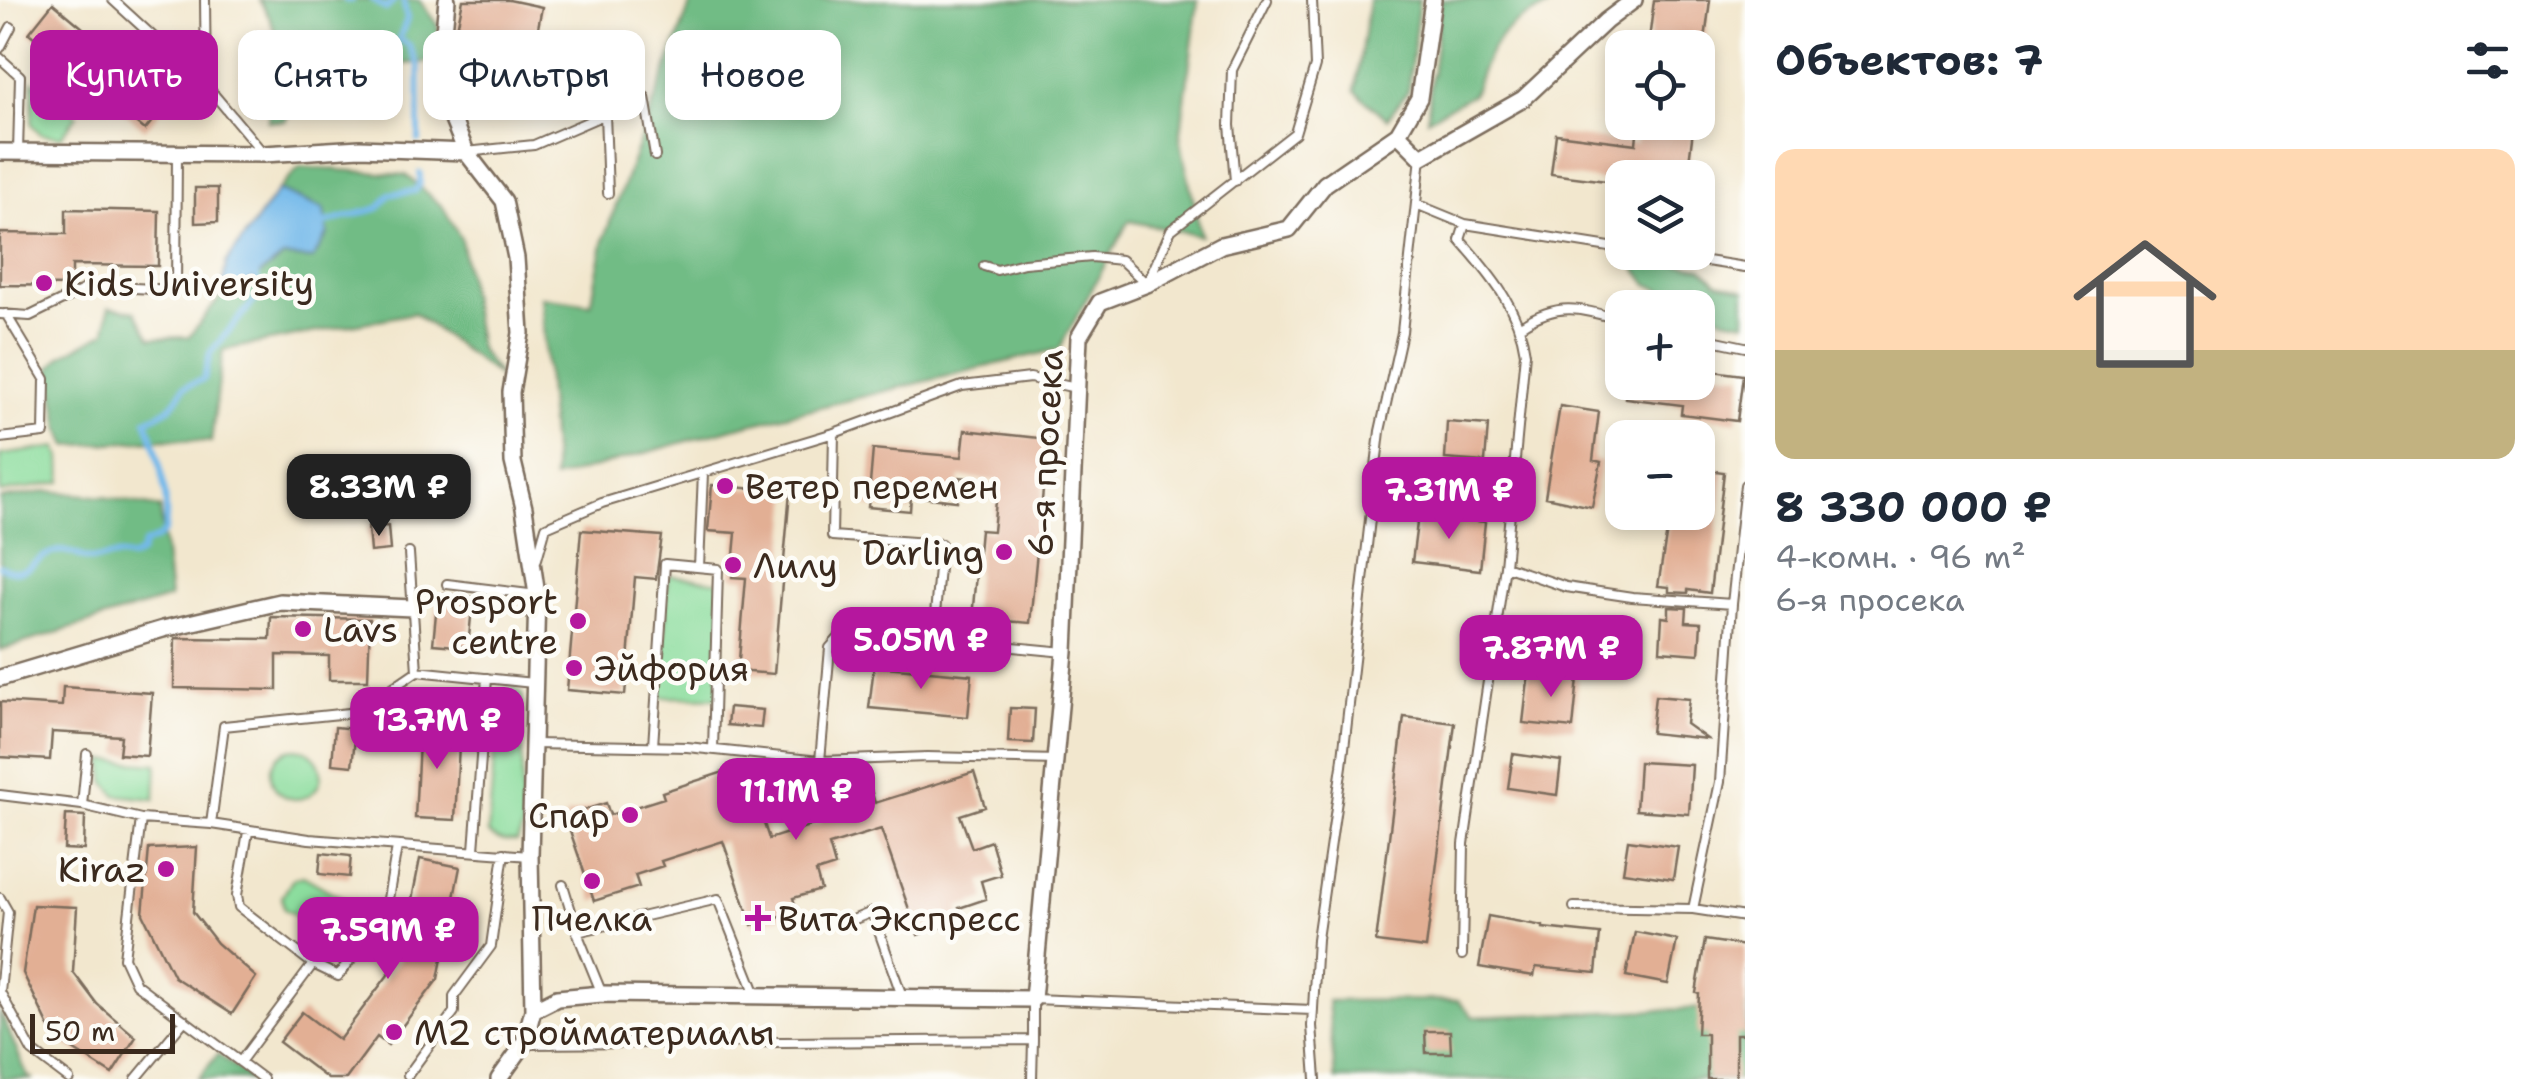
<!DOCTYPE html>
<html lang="ru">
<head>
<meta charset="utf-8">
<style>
  :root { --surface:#fff; --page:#f6f6f7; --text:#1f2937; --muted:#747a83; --line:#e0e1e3; --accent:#b5179e }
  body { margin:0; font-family:"Shantell Sans",sans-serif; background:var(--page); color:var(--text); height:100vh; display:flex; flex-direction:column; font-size:38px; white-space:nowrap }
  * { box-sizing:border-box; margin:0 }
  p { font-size:32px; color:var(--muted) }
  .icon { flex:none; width:55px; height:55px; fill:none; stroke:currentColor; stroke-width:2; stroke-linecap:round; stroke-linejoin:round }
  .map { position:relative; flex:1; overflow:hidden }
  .drawer { display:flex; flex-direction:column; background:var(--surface); width:800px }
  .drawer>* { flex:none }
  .hud { position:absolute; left:30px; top:30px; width:950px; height:90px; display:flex; gap:20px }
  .tools { position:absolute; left:1605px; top:30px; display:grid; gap:20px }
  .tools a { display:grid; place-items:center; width:110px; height:110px; border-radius:20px; background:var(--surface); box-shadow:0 5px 15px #0003; font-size:50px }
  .scale { position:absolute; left:30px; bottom:25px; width:145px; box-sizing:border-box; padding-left:10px; border:5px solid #3b2a1e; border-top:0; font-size:28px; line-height:35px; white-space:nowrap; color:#3b2a1e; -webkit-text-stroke:8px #fdfcf7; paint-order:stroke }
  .price { position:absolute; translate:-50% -85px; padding:0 22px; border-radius:20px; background:var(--accent); color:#fff; font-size:32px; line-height:65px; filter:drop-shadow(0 2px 5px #0008) }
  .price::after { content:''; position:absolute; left:50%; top:60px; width:30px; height:22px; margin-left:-15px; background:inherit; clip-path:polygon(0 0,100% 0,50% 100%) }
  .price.active { background:#222; color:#fff }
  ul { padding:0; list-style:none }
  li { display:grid; align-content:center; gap:20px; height:530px; padding:0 30px }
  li+li { border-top:2px solid var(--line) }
  li span { display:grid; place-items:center; height:310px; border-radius:20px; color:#555 }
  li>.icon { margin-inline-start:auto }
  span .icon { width:180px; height:180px; fill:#fffc; stroke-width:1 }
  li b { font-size:42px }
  h2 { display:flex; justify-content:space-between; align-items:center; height:120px; padding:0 30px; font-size:42px }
  .pill { padding:0 35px; border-radius:20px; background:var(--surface); box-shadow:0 5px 15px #0003; font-size:35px; line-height:90px }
  .pill.active { background:var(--accent); color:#fff }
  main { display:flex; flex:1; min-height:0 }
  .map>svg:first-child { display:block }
  .green { fill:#8cdd9e; stroke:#64845e; stroke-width:2.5 }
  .forest { fill:#71bc85; stroke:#567352; stroke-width:2.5 }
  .water { fill:#73b9ea; stroke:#577284; stroke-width:2.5 }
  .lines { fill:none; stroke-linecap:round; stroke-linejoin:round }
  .stream { stroke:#73b9ea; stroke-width:6 }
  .building { fill:#e2af94 }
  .lane-casing { stroke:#7b6c5c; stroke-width:12 }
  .street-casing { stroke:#7b6c5c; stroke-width:20 }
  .lane { stroke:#fff; stroke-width:8 }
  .street { stroke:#fff; stroke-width:15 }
  .poi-dot { fill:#b5179e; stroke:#fdfcf7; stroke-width:4 }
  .labels { text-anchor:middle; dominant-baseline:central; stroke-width:9; stroke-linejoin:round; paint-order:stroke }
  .poi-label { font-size:35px; fill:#3b2a1e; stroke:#fdfcf7; text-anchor:start }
  .street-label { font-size:35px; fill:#3b2a1e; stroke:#fdfcf7 }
</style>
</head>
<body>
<main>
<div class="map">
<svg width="1745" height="1079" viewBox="0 0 1745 1079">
  <rect width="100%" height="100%" fill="#fdfcf7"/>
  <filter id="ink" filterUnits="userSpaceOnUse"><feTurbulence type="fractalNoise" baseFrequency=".01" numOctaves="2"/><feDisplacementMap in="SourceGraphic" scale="20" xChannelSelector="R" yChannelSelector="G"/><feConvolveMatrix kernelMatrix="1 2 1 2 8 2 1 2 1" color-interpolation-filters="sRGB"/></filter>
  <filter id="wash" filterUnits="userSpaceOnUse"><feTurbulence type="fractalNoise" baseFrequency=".0048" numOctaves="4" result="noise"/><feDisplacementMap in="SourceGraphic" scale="40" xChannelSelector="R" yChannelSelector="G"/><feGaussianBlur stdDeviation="2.25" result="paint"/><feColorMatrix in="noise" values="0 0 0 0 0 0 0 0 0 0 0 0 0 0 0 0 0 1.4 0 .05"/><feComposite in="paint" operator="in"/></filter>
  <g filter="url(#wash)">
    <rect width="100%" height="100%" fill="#f2e7ce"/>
    <path class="green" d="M33 81 77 115 61 137 41 134 32 124Z
      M57 447 61 457 62 482 0 493V455Z
      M668 575 722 582V698L660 697Z
      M514 688 522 694V830L517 842C505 842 497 842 488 833L499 699 506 690Z
      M271 774a25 25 0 1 1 50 0a25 25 0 1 1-50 0Z
      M104 760 157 764 155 799 116 795 105 781Z
      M303 876 356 906 360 915 349 937 337 939 284 909 282 897 293 879Z"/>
    <path class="forest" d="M259 0H419L438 26 440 61 401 64 383 51 354 43 318 61 285 121H268C273 68 292 49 259 0Z
      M692 0H1198L1180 139 1201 236 1129 221 1059 349 733 428 554 479 541 297 591 304 604 238Z
      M1369 0H1419L1408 91 1387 119 1355 91Z
      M1441 0H1566C1505 22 1494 34 1473 94L1427 119Z
      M300 167 406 175 443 207 461 239 479 349 501 378 414 313 223 350 211 442 167 439 68 446 60 428 50 368 63 355 106 332 109 307 135 311 151 338 189 337 221 296 249 283 283 257 324 209 278 190Z
      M1654 260 1702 268 1717 282 1745 290V322L1724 318 1648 284 1634 266Z
      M49 491 104 497 160 508 170 598 0 650V499Z
      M1458 1000 1473 1017 1745 1007V1079H1335L1328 1001Z
      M0 1011 28 1077 33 1079H0Z
      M218 1054 251 1079H198Z"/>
    <path class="water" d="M278 190 324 209 328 234 313 259 283 257 249 283 221 296 226 263Z"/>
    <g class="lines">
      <path class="stream" d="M346 0H352
        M373 0 386 9 394 0
        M403 0 407 19 399 39 409 45 419 67V141
        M322 224 379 208 390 194 415 191 420 184V173
        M0 566C30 582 31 556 59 551 72 549 78 558 90 559 106 560 115 552 131 558L141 553 144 544 158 538 165 531C170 499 158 449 146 420 166 412 174 408 184 387L204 379 210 353 261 293 255 272"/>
    </g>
    <g id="blocks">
      <path class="building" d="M463 0H509L542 7 533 54 455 38Z
        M1654 0H1710L1704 48H1648Z
        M53 3 169 100 145 130 29 33Z
        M1638 122H1694L1687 178H1622V183L1551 174 1556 134 1636 144Z
        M195 188H218V222L195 223Z
        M66 209 159 211 158 266 72 265V286L0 285V233L66 234Z
        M1698 369 1743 375 1737 421 1681 414 1682 405 1625 398 1626 382H1698Z
        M1560 406 1599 412 1593 460 1601 462 1592 507 1545 497Z
        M1447 422 1488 425 1485 462 1445 459Z
        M965 430 1048 439 1030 623 972 618 980 530 993 531 998 481 960 477 957 501 911 496 910 511 868 507 873 449 962 457Z
        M1698 469 1724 472 1710 593 1688 590V593L1669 592V587L1658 586 1670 512H1698Z
        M712 485 790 492 774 674 738 671 746 578 732 577 736 533 708 531Z
        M1418 515 1485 522 1480 570 1412 562Z
        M388 526 390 550 370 552 368 527Z
        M581 530 662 536 656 579 635 577 625 695 567 690Z
        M438 593 473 597 468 647 433 644Z
        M1669 607 1687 608 1686 622 1701 623 1699 654 1660 651 1662 617 1669 618Z
        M271 617 370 619 368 680H329V656L277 655V690L174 688 175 638 270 639Z
        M874 666 972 675 968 717 869 708Z
        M1529 672 1578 678 1573 728 1523 723Z
        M63 687 152 693 147 756 119 754 121 736 52 732 50 760 0 757V702L62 706Z
        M1655 696 1689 699 1686 724 1707 739 1651 733Z
        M729 707 763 710 761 728 727 725Z
        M1010 708 1035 709 1033 743 1008 742Z
        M1404 717 1455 723 1426 948 1376 942Z
        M420 723 460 726 455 820 415 818Z
        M335 727 356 729 352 766 332 764Z
        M1513 754 1561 761 1557 795 1508 788Z
        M1639 762 1692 765 1689 814 1636 810Z
        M745 765 769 839 822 822 812 793 867 776 875 803 974 772 985 807 960 815 972 848 991 841 1001 875 981 881 986 899 959 908 963 920 918 935 881 829 829 845 835 866 816 872 821 890 793 898 797 911 752 925 723 841 661 861 663 866 635 875 639 887 594 901 565 816 606 803 610 815 664 798 662 792Z
        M66 815 85 816 84 850 64 849Z
        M1628 840 1678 847 1673 879 1623 872Z
        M197 847 193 912 217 943 256 977 232 1014 174 977 143 914 149 849Z
        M321 853 351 856 349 877 319 874Z
        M420 859 460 867 438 979 388 1045 377 1037 346 1079H328L279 1042 302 1012 339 1040 400 959Z
        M33 905 77 907 73 972 97 1004 136 1037 112 1074 54 1037 23 973Z
        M1488 916 1543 926V928L1600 934 1596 973 1536 967 1534 976 1479 967Z
        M1635 932 1677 940 1668 984 1626 976Z
        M1705 940 1745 946V1034H1736V1079H1707V1034H1697L1699 994 1696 993Z
        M1425 1031H1450L1451 1053H1426Z"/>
    </g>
  </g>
  <g filter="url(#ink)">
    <use href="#blocks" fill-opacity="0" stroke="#7b6c5c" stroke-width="2.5"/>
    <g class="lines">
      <g class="lane-casing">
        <path id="lane" d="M113 0 206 85
          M205 0 206 85 264 154
          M0 48 11 27
          M0 58 20 76 18 152
          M605 114 608 193
          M466 152 534 145 645 97 655 156
          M1235 181 1230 125 1232 70 1267 0
          M1416 204 1465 224 1622 249
          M1649 252 1745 267
          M984 266 997 270 1024 263 1092 257 1121 260 1147 284 1171 230 1295 133 1315 66 1312 0
          M0 314 30 316 91 286 176 290 177 154
          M1522 325C1560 301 1581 309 1622 320
          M1698 337 1745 347
          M834 433 832 536 941 544 933 639
          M0 438 44 433 45 379 6 314
          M409 553 417 671
          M537 559 546 527 602 503 834 433 962 386 1030 378 1076 388
          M1505 566 1566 587 1632 597 1732 604
          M699 567 703 473
          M447 584 537 595
          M533 744 687 747 820 761 927 757 1057 760
          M653 746 665 564 718 569 713 750
          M820 761 830 648 845 631 1065 652
          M0 795 82 805 141 819 211 824 224 726 349 713 363 708 417 671 533 683
          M82 805 87 754
          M141 819 124 958 136 984 263 1079
          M211 824 309 839 530 856
          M474 850 487 678
          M563 885 580 940 602 994
          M0 898 8 912 0 992 32 1051 69 1079
          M1574 907 1693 909 1745 917
          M1693 909 1720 782 1732 604 1745 485
          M855 919 872 912 903 999
          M577 932 718 899 757 997
          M1462 955 1464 844 1505 566 1525 353C1519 308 1490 274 1460 240L1465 224
          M313 964 338 976 385 916 397 847
          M524 1044 1033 1040V999L1313 1010
          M240 1062 313 964 239 907 237 895 248 832
          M408 1075 454 1012V996L491 946 504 853
          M136 1079 185 1020
          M1032 1079 1033 1040
          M1316 1079 1312 1026 1317 939 1342 766 1380 431 1402 332 1421 157"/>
      </g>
      <g class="street-casing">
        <path id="street" d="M447 0 443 42 445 101 466 152 504 201 516 258 521 333 511 392 513 462 524 508 537 595 530 856 533 1010
          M1398 134 1421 157 1523 99 1606 21 1634 0
          M0 152 264 154 360 148 466 152
          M0 678 163 629 280 602 412 608
          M499 1079 524 1044 533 1010 557 998 602 994 1033 999 1065 652 1079 337 1100 302 1147 284 1221 245 1289 229 1325 184 1398 134 1419 98 1433 0"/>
      </g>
      <use href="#lane" class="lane"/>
      <use href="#street" class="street"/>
    </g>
  </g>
  <g class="poi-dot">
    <circle cx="44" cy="283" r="10"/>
    <circle cx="725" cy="486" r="10"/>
    <circle cx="1004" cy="552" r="10"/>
    <circle cx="733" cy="565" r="10"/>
    <circle cx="578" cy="621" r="10"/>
    <circle cx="303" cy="629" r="10"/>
    <circle cx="574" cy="668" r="10"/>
    <circle cx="630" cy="815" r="10"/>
    <circle cx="166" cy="869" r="10"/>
    <circle cx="592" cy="881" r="10"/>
    <path d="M753 903h10v10h10v10h-10v10h-10v-10h-10v-10h10z"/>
    <circle cx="394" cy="1032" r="10"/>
  </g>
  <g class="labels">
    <g class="poi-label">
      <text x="64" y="283">Kids University</text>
      <text x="745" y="486">Ветер перемен</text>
      <text x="984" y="552" text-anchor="end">Darling</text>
      <text x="753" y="565">Лилу</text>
      <text x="558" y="601" text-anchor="end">Prosport<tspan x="558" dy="40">centre</tspan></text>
      <text x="323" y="629">Lavs</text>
      <text x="594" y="668">Эйфория</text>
      <text x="610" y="815" text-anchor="end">Спар</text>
      <text x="146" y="869" text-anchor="end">Kiraz</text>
      <text x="592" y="918" text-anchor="middle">Пчелка</text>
      <text x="778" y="918">Вита Экспресс</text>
      <text x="414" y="1032">М2 стройматериалы</text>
    </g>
    <g class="street-label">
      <text transform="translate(1045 453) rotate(-87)">6-я просека</text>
    </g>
  </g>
</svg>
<div class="tools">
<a><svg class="icon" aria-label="locate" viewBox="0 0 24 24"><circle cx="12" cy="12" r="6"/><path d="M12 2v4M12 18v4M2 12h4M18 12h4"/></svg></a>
<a><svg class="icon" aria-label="layers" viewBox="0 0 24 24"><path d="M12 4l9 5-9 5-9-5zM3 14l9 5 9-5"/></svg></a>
<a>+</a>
<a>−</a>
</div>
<div class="scale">50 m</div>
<b class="price active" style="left:379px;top:539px">8.33M ₽</b>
<b class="price" style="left:1449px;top:542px">7.31M ₽</b>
<b class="price" style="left:921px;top:692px">5.05M ₽</b>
<b class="price" style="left:1551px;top:700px">7.87M ₽</b>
<b class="price" style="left:437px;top:772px">13.7M ₽</b>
<b class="price" style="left:796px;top:843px">11.1M ₽</b>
<b class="price" style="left:388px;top:982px">7.59M ₽</b>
<div class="hud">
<a class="pill active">Купить</a>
<a class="pill">Снять</a>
<a class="pill">Фильтры</a>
<a class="pill">Новое</a>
</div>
</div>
<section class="drawer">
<h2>Объектов: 7<svg class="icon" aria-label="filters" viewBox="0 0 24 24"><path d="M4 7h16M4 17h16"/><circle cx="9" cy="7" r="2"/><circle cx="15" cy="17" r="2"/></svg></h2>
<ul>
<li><span style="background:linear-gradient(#ffd9b3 65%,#c2b280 0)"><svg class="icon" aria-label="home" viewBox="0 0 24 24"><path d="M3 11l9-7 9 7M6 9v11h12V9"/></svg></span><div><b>8 330 000 ₽</b><p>4-комн. · 96 m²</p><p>6-я просека</p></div></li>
</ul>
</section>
</main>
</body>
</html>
